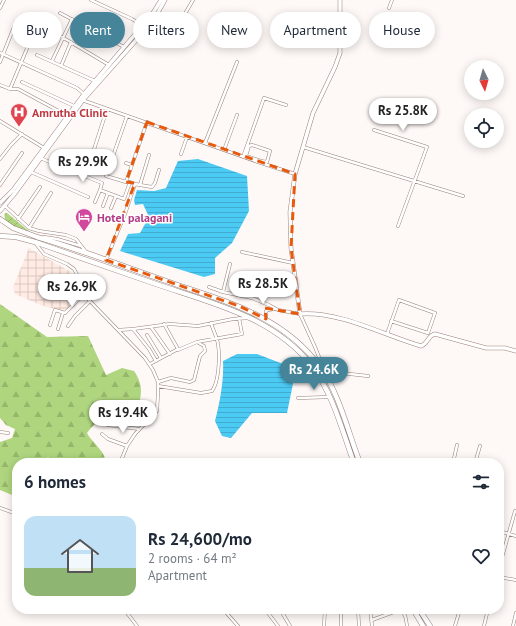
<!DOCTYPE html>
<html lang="en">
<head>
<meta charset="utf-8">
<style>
  :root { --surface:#fff; --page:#f2f2f3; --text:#1f2937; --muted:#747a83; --line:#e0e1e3; --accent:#458499 }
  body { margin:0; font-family:"PT Sans",sans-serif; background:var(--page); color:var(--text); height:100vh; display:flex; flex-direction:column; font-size:15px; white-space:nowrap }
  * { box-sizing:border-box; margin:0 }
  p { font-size:13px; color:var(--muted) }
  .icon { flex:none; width:22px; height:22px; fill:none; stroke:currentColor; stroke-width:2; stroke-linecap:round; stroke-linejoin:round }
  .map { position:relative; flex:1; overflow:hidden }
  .details { position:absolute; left:12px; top:458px; width:492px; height:156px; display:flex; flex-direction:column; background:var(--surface); border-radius:16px; box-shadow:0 2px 10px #0003 }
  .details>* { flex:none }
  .banner { position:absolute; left:12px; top:12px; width:492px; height:36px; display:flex; gap:8px }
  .needle { width:26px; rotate:175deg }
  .tools { position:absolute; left:464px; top:60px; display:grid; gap:8px }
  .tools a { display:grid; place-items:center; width:40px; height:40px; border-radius:50%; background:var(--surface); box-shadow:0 2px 10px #0003; font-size:20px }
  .price { position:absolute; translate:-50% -34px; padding:0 9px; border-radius:14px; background:#fff; color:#222; font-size:13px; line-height:26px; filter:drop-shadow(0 1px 2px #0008) }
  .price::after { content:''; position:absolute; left:50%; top:24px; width:12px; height:9px; margin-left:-6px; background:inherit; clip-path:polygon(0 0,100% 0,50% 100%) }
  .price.selected { background:var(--accent); color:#fff }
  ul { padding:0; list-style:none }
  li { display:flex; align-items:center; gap:12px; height:100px; padding:0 12px }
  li+li { border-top:1px solid var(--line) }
  li span { display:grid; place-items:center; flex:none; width:112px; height:80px; border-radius:12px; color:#555 }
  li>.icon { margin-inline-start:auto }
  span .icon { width:48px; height:48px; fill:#fffc; stroke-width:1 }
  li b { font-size:17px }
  h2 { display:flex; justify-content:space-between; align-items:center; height:48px; padding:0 12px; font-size:17px }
  .pill { padding:0 14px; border-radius:18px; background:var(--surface); box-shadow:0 2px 10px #0003; font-size:14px; line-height:36px }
  .pill.selected { background:var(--accent); color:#fff }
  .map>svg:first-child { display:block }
  .industrial { fill:url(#industrial-grid) }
  .forest { fill:url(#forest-firs) }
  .garden { fill:url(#garden-furrows) }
  .water { fill:url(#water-rules) }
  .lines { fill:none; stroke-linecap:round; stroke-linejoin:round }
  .street-casing { stroke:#99827a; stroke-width:3.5 }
  .secondary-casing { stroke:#99827a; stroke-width:4.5 }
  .highway-casing { stroke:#99827a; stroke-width:5.5 }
  .street { stroke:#fff; stroke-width:2.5 }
  .secondary { stroke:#fff; stroke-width:3.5 }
  .highway { stroke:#fff; stroke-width:4.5 }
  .marked { fill:none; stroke:#e8590c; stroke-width:3; stroke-dasharray:8 5; stroke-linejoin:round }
  .labels { text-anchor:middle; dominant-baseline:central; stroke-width:3; stroke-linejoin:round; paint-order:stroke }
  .health-label { font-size:12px; font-weight:bold; fill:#be3a42; stroke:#fff; text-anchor:start }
  .hotel-label { font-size:12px; font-weight:bold; fill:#b23c85; stroke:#fff; text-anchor:start }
</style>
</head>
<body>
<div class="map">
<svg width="516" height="626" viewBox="0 0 516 626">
  <defs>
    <pattern id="industrial-grid" width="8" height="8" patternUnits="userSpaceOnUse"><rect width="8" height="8" fill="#ffebe3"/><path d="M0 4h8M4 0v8" fill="none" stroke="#dac8c1"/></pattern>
    <pattern id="forest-firs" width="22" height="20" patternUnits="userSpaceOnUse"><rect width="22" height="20" fill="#afd67f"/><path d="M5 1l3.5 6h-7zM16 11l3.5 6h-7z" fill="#96b66c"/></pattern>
    <pattern id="garden-furrows" width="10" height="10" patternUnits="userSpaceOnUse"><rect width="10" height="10" fill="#afd67f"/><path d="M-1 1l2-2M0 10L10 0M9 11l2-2" fill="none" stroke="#96b66c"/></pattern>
    <pattern id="water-rules" width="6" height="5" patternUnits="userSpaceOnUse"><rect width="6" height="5" fill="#4bcaf3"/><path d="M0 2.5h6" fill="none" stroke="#41accf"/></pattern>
  </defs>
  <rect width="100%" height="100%" fill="#fef8f7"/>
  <path class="industrial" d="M29 248 71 272 67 284 74 303 66 311 43 306 15 294 13 287Z"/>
  <path class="forest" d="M0 304 47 337 88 336 106 375 122 368 134 371C144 385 142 397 136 412 130 414 124 413 117 414 103 415 95 423 87 433 92 443 105 450 106 463H53L48 457 43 463H17V497L0 490V442L12 438 15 429 6 425 0 418Z"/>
  <path class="garden" d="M5 213H7L30 232C21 229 1 225 5 213Z"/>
  <path class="water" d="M198 159 247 176 249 211 232 243 215 258V274L204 277 120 251 128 234 140 233 149 217 143 204 135 205 134 200 137 190 154 191 166 188 178 161Z
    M237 354H257L291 367 295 374 287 413H252L231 438 222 436 215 421C220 402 224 380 223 361Z"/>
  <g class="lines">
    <g class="street-casing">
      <path id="street" d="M91 0 132 19 147 28
        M0 8 4 0
        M389 8 392 0
        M60 13 124 47
        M156 16 176 26 179 24 193 0
        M62 37 109 65
        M0 53 77 88 84 94
        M37 55 95 81
        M52 61 72 19
        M0 62 16 22
        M61 66 71 42
        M22 82 74 106
        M0 85 10 89H18L68 116
        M10 89 36 27
        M82 100 258 162 295 174
        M127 116 106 176 126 182 147 122
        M0 121 44 148
        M374 130 427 147 398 226
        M205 143 237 62
        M303 147 463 196
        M224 150 237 115
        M181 154 187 137
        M243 157 264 98 286 105
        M40 158 102 183 100 190 124 199 130 182
        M0 159 11 145 22 134
        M126 163 132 165
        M261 163V161L267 162 270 151 252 145 249 146 246 156 261 161
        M88 168 107 109
        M31 172 88 197
        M126 182 140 185 149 155
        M0 185 22 153
        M140 185 152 187 155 183 159 170
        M95 202 100 190
        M5 206 29 228 39 231 66 235 76 239 86 252
        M103 206 108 193
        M111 208 116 196
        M18 219 40 187
        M29 228 51 193
        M44 237 57 239 81 246
        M36 244 44 254 67 264 74 269 80 280 87 298 145 358 153 370 158 382V393L157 411 135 434 127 446 120 463
        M242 252 293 263
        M106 260 125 214 135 184
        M209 287 223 292 252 298 269 305 278 310 300 314 315 347 323 367 322 369
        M223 292 230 264
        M266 319V311L268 310 274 309
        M50 325 55 310 65 313 85 293
        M68 326 75 316 90 301
        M151 327 170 354
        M58 329 63 313
        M133 329 149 349 156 361
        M118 330 133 329 170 324 198 326 233 319 248 318
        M387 334 399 300 435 313 428 333 391 321
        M147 335 161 358
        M178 350 197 342 242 334 239 318
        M150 364 178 349 164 324
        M328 380 334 374 341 373 368 376
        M158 382 171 378 190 382 194 380 200 356 205 351 204 346 197 342
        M158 386 201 393 212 391C219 382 220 356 218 344 217 337 213 330 211 323
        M298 398 330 397
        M108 425 139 429
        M0 432 8 433
        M102 434 108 439 127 446
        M454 459 467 463
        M453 463 457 445
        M475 463 480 446
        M0 508 17 514
        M499 531 516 536
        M499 568 515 511
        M499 577 516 580
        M124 609 137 626
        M223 609 238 626
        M265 609 278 626
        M280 609 290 626
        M358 609 359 626
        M370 609 372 626
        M372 620 399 610C406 612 406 620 407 626
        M324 626 325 609
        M341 626V609
        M455 626 460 609
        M484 626 488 609
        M513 626 516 613"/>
    </g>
    <g class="secondary-casing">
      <path id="secondary" d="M340 0V53L335 67 313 113 295 174 290 212 291 248 300 314C340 311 383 335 421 346 428 344 428 335 435 334L486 348H505L516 351
        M0 203 13 190 84 94 143 25 153 13 161 0
        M0 211 16 192 83 100 147 28 156 16 165 0"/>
    </g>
    <g class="highway-casing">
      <path id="highway" d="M0 219 13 228 37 237C81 250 123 266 166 281 224 301 283 315 321 368 340 396 348 432 360 463
        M0 236 16 237 35 242C76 256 116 270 156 284 212 303 274 317 312 366 333 394 342 430 354 463
        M413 609 423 626
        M419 609 430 626"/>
    </g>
    <use href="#street" class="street"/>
    <use href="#secondary" class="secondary"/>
    <use href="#highway" class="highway"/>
  </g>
  <path class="marked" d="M147 122 295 174 291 248 300 314 265 308 266 319 239 306 106 260 135 183 126 182Z"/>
  <defs>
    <g id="hospital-pin" transform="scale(0.9)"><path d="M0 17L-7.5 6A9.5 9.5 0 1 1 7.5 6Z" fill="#e0444e" stroke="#fff"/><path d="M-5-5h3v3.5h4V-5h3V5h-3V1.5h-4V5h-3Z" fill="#fff"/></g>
    <g id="hotel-pin" transform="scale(0.9)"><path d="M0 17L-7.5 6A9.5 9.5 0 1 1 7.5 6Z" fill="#d1479c" stroke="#fff"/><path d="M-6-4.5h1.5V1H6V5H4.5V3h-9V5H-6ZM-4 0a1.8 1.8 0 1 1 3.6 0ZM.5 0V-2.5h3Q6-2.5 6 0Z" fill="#fff"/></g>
  </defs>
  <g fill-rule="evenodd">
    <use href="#hospital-pin" x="19" y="112"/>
    <use href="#hotel-pin" x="84" y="217"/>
  </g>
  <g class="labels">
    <g class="health-label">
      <text x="32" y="112">Amrutha Clinic</text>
    </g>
    <g class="hotel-label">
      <text x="97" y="217">Hotel palagani</text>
    </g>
  </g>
</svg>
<div class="tools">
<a><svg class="needle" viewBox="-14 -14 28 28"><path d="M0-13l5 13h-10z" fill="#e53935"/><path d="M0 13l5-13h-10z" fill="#747a83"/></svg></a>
<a><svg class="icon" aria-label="locate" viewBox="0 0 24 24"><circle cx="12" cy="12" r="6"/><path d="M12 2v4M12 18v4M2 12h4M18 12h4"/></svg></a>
</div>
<b class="price" style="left:403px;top:132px">Rs 25.8K</b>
<b class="price" style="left:83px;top:183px">Rs 29.9K</b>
<b class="price" style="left:263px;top:305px">Rs 28.5K</b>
<b class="price" style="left:72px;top:308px">Rs 26.9K</b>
<b class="price selected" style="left:314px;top:391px">Rs 24.6K</b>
<b class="price" style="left:123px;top:434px">Rs 19.4K</b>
<div class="banner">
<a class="pill">Buy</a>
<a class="pill selected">Rent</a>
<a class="pill">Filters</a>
<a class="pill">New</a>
<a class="pill">Apartment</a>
<a class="pill">House</a>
</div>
<section class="details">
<h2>6 homes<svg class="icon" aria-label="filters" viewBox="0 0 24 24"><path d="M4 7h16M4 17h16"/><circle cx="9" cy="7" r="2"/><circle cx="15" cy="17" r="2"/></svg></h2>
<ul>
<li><span style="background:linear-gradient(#bfe0f5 65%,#8fb573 0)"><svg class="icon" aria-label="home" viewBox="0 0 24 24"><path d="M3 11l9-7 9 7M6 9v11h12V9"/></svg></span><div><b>Rs 24,600/mo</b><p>2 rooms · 64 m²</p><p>Apartment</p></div><svg class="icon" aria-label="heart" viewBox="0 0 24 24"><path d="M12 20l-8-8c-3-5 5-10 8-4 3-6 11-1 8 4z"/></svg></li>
</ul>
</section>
</div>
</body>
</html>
